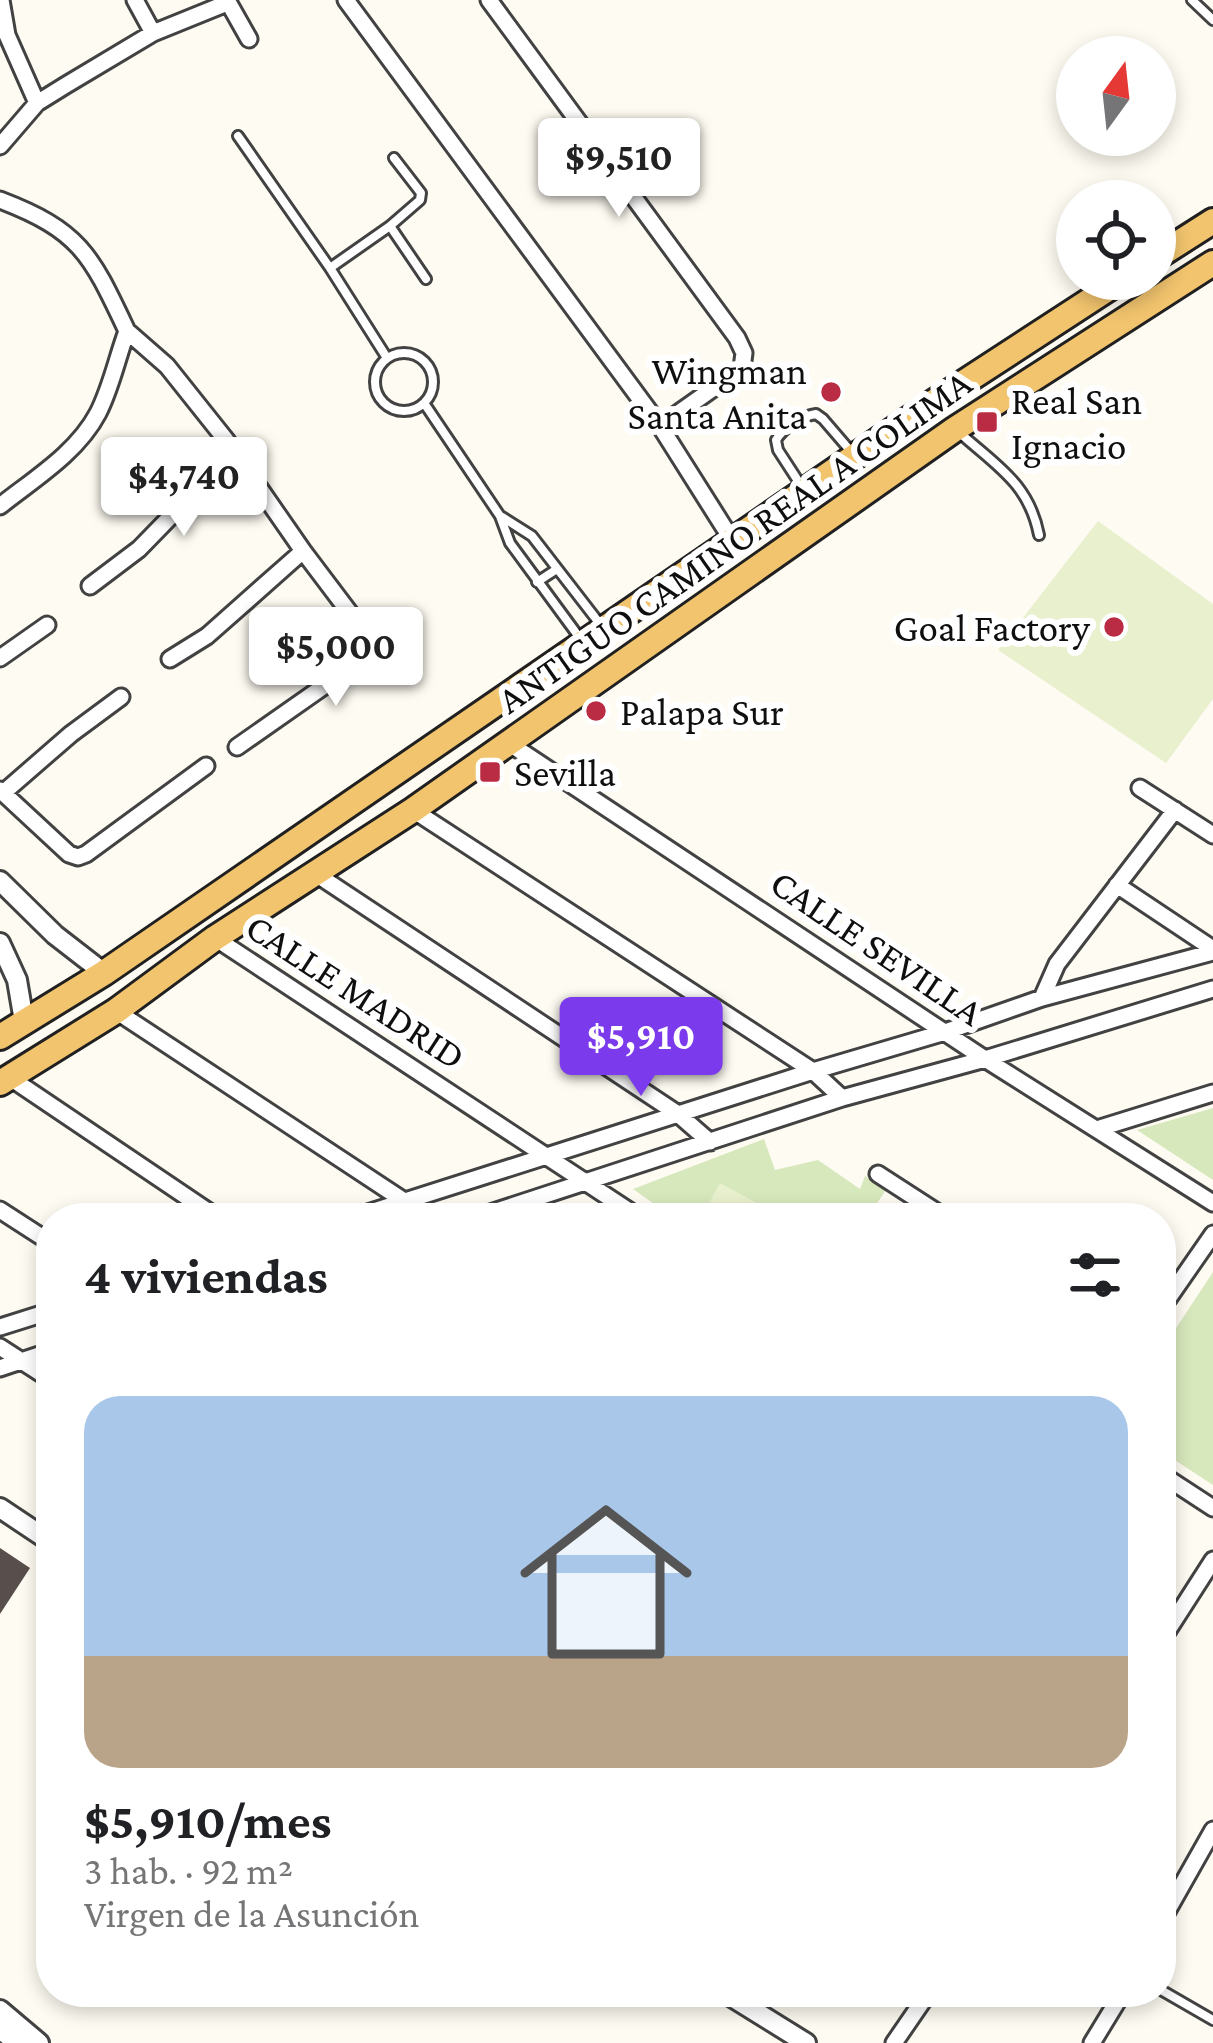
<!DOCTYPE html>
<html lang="es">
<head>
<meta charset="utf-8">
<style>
  :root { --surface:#fff; --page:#f2f2f2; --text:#202124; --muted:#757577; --line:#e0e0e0; --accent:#7c3aed }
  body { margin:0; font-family:"Crimson Pro",serif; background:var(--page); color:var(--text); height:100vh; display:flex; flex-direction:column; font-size:45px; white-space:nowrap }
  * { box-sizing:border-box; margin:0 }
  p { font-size:39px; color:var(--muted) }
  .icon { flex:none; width:66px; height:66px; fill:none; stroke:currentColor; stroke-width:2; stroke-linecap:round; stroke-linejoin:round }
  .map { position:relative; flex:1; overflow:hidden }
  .details { position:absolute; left:36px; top:1203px; width:1140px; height:804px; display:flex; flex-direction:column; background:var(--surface); border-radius:48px; box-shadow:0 6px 18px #0003 }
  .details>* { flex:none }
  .needle { width:78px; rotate:15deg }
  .tools { position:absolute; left:1056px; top:36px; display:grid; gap:24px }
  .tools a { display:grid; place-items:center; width:120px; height:120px; border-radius:50%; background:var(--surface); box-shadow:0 6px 18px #0003; font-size:60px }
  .price { position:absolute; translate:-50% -102px; padding:0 27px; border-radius:12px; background:#fff; color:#222; font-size:39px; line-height:78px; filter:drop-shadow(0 3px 6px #0008) }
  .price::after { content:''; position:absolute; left:50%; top:72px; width:36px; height:27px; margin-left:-18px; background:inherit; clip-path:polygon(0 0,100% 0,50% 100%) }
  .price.active { background:var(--accent); color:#fff }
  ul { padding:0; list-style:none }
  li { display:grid; align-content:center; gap:24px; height:636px; padding:0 48px }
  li+li { border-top:3px solid var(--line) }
  li span { display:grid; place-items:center; height:372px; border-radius:36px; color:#555 }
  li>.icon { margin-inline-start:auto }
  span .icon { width:216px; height:216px; fill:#fffc; stroke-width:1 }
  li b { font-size:51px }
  h2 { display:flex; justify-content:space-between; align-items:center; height:144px; padding:0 48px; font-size:51px }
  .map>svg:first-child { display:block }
  .green { fill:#d8e8bd }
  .pitch { fill:#e8f0ce }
  .building { fill:#584f4c }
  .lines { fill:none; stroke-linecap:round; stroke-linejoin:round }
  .service-casing { stroke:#424242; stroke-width:14 }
  .minor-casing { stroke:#424242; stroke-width:21 }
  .tertiary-casing { stroke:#424242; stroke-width:24 }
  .primary-casing { stroke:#202020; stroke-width:30 }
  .service { stroke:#fff; stroke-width:8 }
  .minor { stroke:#fff; stroke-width:15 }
  .tertiary { stroke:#fff; stroke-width:18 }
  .primary { stroke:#f2c46e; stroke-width:24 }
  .poi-dot { fill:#ba2c43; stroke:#fff; stroke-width:4.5 }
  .labels { text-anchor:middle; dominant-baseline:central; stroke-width:12; stroke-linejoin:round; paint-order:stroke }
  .poi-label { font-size:39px; fill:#0f0f0f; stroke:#fff; text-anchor:start }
  .street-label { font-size:39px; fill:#0f0f0f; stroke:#fff }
</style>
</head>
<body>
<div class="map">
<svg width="1213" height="2043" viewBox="0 0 1213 2043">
  <rect width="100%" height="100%" fill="#fefbf2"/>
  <path class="green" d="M1213 1108V1180L1137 1130Z
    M764 1139 775 1170 818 1160 860 1189 865 1176 886 1190 867 1218H674L633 1189Z
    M1213 1272V1485L1161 1451V1351Z"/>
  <path class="pitch" d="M1098 521 1213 604V699L1166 763 998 650Z
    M720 1183 784 1218H701Z"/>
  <path class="building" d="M0 1548 30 1568 0 1614Z"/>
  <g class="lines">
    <g class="service-casing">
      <path id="service" d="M1192 0 1213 20
        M238 136 330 268 387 358
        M390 226 426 279
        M330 268 390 226 420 200 421 193 394 158
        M375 382a29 29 0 1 1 58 0a29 29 0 1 1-58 0Z
        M424 403 500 516 510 543 582 641
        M961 434C998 467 1029 484 1039 535
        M802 487 778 450 776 440C783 428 802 416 816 414L823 419 854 455
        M502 517 532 536 600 624
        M537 582 557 569
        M1161 1990 1213 2020"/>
    </g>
    <g class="minor-casing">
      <path id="minor" d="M1 0 7 35 37 103
        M135 0 153 33
        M227 0 249 39
        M346 0 660 426 732 540
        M489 0 737 338 744 353 742 368 660 426
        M0 146 37 103 66 85 153 33 227 3
        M0 200C81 231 91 255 127 331 117 358 111 388 98 413 77 453 34 479 0 506
        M127 331 167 366 226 440 303 551 377 649
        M90 586 139 549 176 511 226 440
        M0 658 47 625
        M170 659 207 636 303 551
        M507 742 985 1059 1213 1203
        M237 747 377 649 411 631
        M1140 788 1213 835
        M0 790 69 854 78 857 86 854 206 766
        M3 793 71 734 121 697
        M413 810 813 1071 842 1098
        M316 874 678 1114 710 1142
        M1117 885 1213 949
        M215 938 640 1218
        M1042 998 1057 964 1175 810
        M116 1011 430 1218
        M9 1077 218 1218
        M1097 1129 1213 1093
        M878 1174 946 1218
        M0 1210 51 1243
        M352 1218 813 1071 945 1032 1042 998 1213 952
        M475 1218 842 1098 985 1059 1213 989
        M1161 1309 1213 1234
        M0 1327 51 1311
        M0 1347 51 1380
        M0 1368 51 1351
        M1161 1474 1213 1508
        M1161 1641 1213 1560
        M1161 1922 1213 1830
        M894 2043 929 1992
        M1092 2043 1123 1992"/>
    </g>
    <g class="tertiary-casing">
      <path id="tertiary" d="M0 881 55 935 104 973
        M0 943 17 980 24 1021
        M0 1508 51 1542
        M724 1992 806 2043
        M0 2010 39 2043
        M0 2029 17 2043"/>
    </g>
    <g class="primary-casing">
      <path id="primary" d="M1155 258 1213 221
        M0 1037 104 973 934 402 1123 279
        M0 1083 116 1011 215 938 413 810 955 429 1213 263"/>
    </g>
    <use href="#service" class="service"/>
    <use href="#minor" class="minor"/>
    <use href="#tertiary" class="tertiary"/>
    <use href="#primary" class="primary"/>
  </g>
  <g class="poi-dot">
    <circle cx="831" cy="392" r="12"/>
    <rect x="975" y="410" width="24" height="24" rx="6"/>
    <circle cx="1114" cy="627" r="12"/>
    <circle cx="596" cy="711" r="12"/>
    <rect x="478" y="760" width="24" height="24" rx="6"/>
  </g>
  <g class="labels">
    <g class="poi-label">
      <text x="807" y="370" text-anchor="end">Wingman<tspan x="807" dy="45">Santa Anita</tspan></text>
      <text x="1011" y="400">Real San<tspan x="1011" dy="45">Ignacio</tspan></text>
      <text x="1090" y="627" text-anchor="end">Goal Factory</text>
      <text x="620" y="711">Palapa Sur</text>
      <text x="514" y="772">Sevilla</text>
    </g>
    <g class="street-label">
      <text transform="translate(734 541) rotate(-35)">ANTIGUO CAMINO REAL A COLIMA</text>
      <text transform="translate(877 947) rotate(34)">CALLE SEVILLA</text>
      <text transform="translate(356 991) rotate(33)">CALLE MADRID</text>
    </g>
  </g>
</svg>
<div class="tools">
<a><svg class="needle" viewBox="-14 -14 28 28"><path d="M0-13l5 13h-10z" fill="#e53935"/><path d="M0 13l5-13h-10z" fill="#757577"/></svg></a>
<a><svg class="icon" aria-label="locate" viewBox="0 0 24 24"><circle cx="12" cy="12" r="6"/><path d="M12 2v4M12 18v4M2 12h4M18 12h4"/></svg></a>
</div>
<b class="price" style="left:619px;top:220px">$9,510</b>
<b class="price" style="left:184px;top:539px">$4,740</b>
<b class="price" style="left:336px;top:709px">$5,000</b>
<b class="price active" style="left:641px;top:1099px">$5,910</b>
<section class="details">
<h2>4 viviendas<svg class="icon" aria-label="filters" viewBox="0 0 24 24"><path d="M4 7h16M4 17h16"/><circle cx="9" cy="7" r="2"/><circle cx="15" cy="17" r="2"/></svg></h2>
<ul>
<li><span style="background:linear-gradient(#a9c7e8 70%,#b9a48a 0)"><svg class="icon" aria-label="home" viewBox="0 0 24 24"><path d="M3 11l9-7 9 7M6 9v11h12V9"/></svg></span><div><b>$5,910/mes</b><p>3 hab. · 92 m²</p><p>Virgen de la Asunción</p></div></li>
</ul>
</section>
</div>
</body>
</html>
